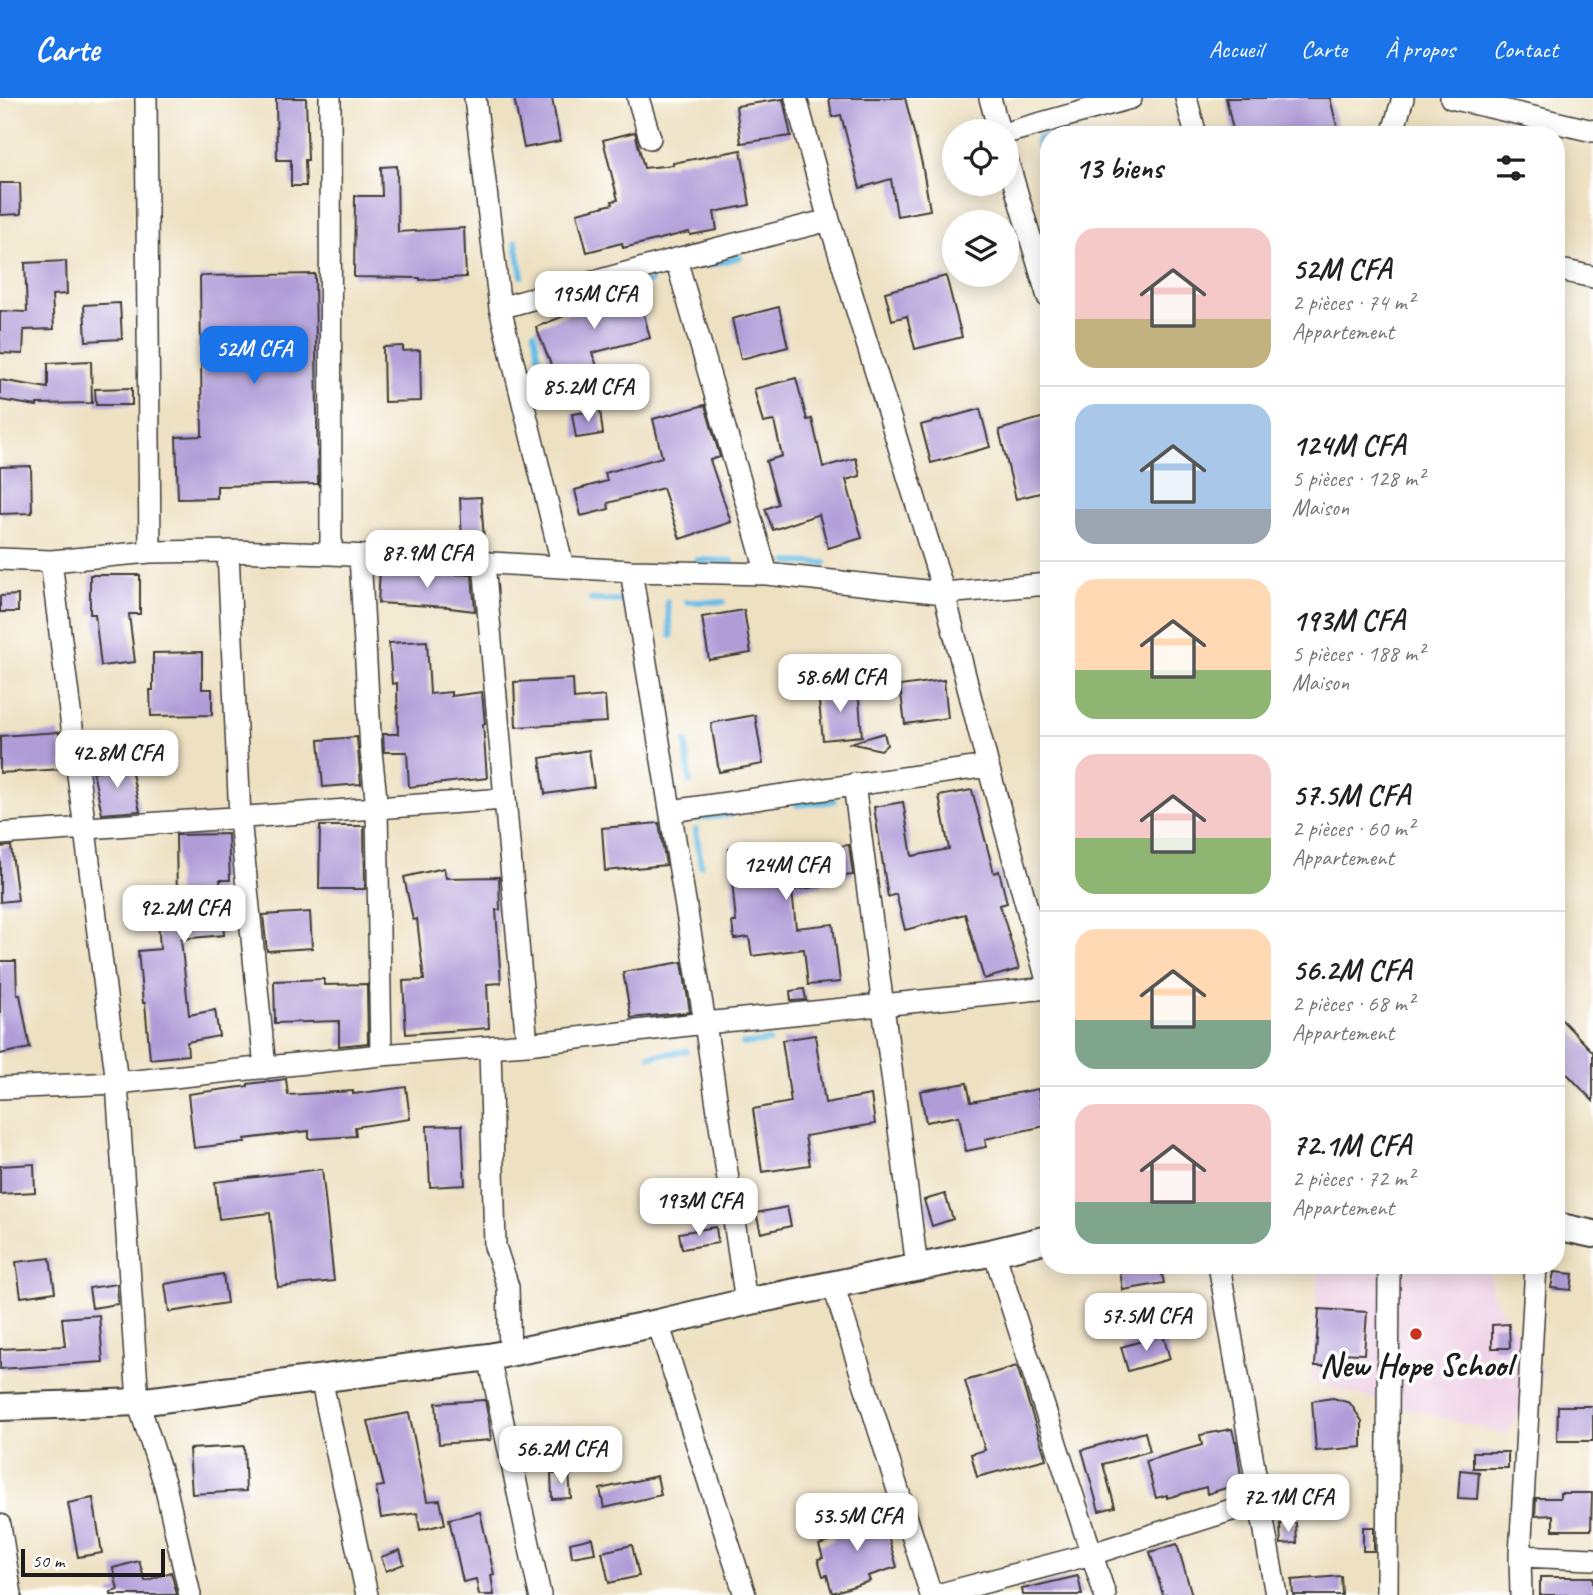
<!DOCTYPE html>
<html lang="fr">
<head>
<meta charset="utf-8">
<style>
  :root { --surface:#fff; --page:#f2f2f2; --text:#222; --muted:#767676; --line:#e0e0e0; --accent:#1a73e8 }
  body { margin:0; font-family:Caveat,sans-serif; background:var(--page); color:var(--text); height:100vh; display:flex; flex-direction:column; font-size:26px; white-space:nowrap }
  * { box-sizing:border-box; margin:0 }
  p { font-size:23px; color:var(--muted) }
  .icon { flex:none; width:38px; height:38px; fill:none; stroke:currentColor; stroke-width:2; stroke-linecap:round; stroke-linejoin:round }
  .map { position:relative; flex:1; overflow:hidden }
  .drawer { position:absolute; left:1040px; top:28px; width:525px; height:1148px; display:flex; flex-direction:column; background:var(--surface); border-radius:28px; box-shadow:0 4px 18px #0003 }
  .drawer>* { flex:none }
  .controls { position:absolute; left:942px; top:21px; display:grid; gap:14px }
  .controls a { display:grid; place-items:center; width:77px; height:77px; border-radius:50%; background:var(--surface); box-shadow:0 4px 18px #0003; font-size:35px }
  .scale { position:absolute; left:21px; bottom:18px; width:144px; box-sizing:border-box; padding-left:7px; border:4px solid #1c1c1c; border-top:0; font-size:19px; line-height:24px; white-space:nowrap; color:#1c1c1c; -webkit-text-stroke:5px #fff; paint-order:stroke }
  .price { position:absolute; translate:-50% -60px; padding:0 16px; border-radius:14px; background:#fff; color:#222; font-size:23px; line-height:46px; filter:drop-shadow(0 2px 4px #0008) }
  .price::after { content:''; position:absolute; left:50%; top:42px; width:21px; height:16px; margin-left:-10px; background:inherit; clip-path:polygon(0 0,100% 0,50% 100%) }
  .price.active { background:var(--accent); color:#fff }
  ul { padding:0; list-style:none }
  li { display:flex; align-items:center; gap:21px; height:175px; padding:0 35px }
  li+li { border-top:2px solid var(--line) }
  li span { display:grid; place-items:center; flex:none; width:196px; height:140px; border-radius:21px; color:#555 }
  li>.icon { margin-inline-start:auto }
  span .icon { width:84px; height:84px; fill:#fffc; stroke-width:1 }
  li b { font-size:30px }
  h2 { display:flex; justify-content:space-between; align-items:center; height:84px; padding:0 35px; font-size:30px }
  header { display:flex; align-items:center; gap:42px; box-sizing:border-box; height:98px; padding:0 35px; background:var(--accent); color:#fff }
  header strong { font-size:33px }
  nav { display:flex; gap:38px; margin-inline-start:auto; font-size:24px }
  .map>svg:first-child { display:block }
  .built { fill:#efd0e6 }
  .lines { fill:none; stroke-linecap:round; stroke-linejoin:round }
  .stream { stroke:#68bde5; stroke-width:6 }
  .building { fill:#b09dd8 }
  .minor-casing { stroke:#3c3a35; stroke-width:24 }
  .major-casing { stroke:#3c3a35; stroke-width:30 }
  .minor { stroke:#fff; stroke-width:21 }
  .major { stroke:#fff; stroke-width:26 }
  .poi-dot { fill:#c8321e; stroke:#fff; stroke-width:2.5 }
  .labels { text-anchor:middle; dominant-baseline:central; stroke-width:7; stroke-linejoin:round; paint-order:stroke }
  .poi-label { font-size:33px; font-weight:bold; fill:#1c1c1c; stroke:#fff }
</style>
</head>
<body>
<header>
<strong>Carte</strong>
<nav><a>Accueil</a><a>Carte</a><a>À propos</a><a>Contact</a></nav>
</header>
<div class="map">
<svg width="1593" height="1497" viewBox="0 0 1593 1497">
  <rect width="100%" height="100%" fill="#fff"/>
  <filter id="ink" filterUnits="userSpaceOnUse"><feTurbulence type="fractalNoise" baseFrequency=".0143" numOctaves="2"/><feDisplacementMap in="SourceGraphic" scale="14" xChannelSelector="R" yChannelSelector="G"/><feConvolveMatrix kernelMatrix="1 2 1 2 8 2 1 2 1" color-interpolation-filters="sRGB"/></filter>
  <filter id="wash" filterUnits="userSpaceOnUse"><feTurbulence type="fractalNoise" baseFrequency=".00686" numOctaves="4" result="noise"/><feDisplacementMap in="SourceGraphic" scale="28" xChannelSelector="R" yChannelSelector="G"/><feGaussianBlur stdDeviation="1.57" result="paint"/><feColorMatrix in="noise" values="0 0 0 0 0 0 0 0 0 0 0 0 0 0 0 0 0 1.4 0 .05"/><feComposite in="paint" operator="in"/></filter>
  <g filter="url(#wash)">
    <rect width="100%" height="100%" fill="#eee1c2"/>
    <path class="built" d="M1319 1167H1488L1492 1198 1544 1275 1506 1337 1311 1284Z"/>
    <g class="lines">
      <path class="stream" d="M1054 37 1057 36
        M1038 41 1048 38
        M1037 44 1044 64
        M516 144 522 178
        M706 168 740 159
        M629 189 651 183
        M534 234 543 279
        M697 462 732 463
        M788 464 825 465
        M591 502 632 503
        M667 504 671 538
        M687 504H723
        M686 644 690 684
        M797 707 834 703
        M695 721 730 717
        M696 732 701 767
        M743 946 769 943
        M650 958 687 953"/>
    </g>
    <g id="blocks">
      <path class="building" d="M276 0H306L308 62H305L306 88H291V62H277Z
        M514 0H552L560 43 524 50Z
        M829 0H905L922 66 930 112 897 118 891 81 860 90 841 17 832 19Z
        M1226 0H1330L1339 37H1234Z
        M783 1 791 38 741 45 736 8Z
        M635 34 644 70 673 67V65L741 52 750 107 714 114 717 132 690 137 689 134 623 150 622 145 587 154 577 115 613 106 612 103 618 102 603 42Z
        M397 68 398 134 464 130 466 179 420 182V180L354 179 355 98H382L381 69Z
        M0 85H20L21 116 0 117Z
        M66 163 67 196 52 197 54 231 24 232 23 256 0 255V213L27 214 25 165Z
        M315 176 318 386 217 388V400L178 401 176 339 202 338 200 178Z
        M946 178 962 239 915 251 907 218 892 222 885 194Z
        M636 186 650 240 592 255 597 268 558 284 536 229 597 205 595 197Z
        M120 205 122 241 86 243 84 207Z
        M779 209 788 249 741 261 732 221Z
        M403 248V253L420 252 421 303 384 304 383 249Z
        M91 263 92 305 37 306V308L0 302V282L48 290V265Z
        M796 280 807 322 812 321 823 369 856 360 860 378 846 382 862 440 828 450 819 416 773 432 765 411 778 406 766 363 782 358 774 323 763 325 754 291Z
        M132 290V307H96L95 291Z
        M705 307 720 359 710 362 731 424 680 441 663 390 608 405 609 411 581 418 575 392 607 383 605 375 662 359 653 321Z
        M980 311 990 349 931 365 921 327Z
        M600 312 603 336 576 340 572 316Z
        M1048 318V393L1016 401 999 332Z
        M31 368 32 415 0 416V369Z
        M481 399 484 443 462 444 460 400Z
        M380 472 472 477 475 513 450 510V509L378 505Z
        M90 477H140V516H129L135 564 101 568 95 516H90Z
        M18 497V514H0V498Z
        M744 512 751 555 709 562 702 519Z
        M427 543 430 596 451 594V598L482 594 485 626H483L487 680 409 689 407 654H384L383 636H398L397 585 392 586 389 545Z
        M202 554V591H212V617L151 618 150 592H153V555Z
        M573 581 574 601 605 598 607 624 516 629 514 584Z
        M944 582 948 620 905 626 900 588Z
        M858 590 862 638 823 642 818 595Z
        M755 617 763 666 719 674 711 625Z
        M59 634 63 671 0 675V638Z
        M884 635 887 647 881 652 850 645Z
        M357 639 361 686 323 689 319 642Z
        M589 652 594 689 545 696 540 660Z
        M130 666 140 713 102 716 93 674Z
        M972 692 994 775 999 773 1007 805 1000 807 1019 871 984 881 965 816 905 832 896 796 888 799 874 709 903 704 912 758 949 751 939 698Z
        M659 725 666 767 605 773 602 730Z
        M320 728H364L365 791H319Z
        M228 736 230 782H220L224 837 181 841 189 917 215 912 219 938 187 944 188 957 150 961 145 905H143L138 853 160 851 157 805 177 804 176 737Z
        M793 745 794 749 820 745 821 750 849 747 853 777 823 780V788L792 792 796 830 833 826 840 884 808 887 804 851 752 858 749 839 734 841 732 824H736L729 751Z
        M11 748 18 802 0 804V749Z
        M444 770 446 780 499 779 500 812H496L501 885 487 886 489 930 406 936 403 883 424 882 417 821 413 822 404 779Z
        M310 814 312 850 267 853 263 817Z
        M0 863H16L17 897H20L30 950 0 956Z
        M682 864 690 914 631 920 623 874Z
        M324 881V887L367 886 368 945 339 948V923L275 925 274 883Z
        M804 891 806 902 791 903 790 893Z
        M1556 916 1593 954V1003L1556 964Z
        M815 937 825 1005 871 997 875 1026 805 1038 810 1067 762 1074 753 1011 791 1004 782 942Z
        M286 981 288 997 353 993V996L406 989 410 1021 355 1029 356 1038 309 1041V1033L245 1041V1044L194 1050 188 996 248 988V986Z
        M967 985 971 1004 1038 991 1045 1028 985 1041 986 1049 966 1053 959 1018 926 1024 920 993Z
        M462 1027 465 1087 430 1089 427 1028Z
        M34 1066 35 1094 0 1096V1068Z
        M322 1071 334 1183 278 1189 270 1115 219 1121 215 1084Z
        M945 1096 953 1121 932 1128 924 1102Z
        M787 1109 791 1128 761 1135 756 1115Z
        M716 1129 718 1145 682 1151 679 1135Z
        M50 1160 55 1194 21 1199 16 1164Z
        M1160 1168 1164 1185 1123 1192 1120 1173 1145 1169V1172Z
        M1554 1174 1573 1176 1571 1192 1551 1190Z
        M223 1176 227 1205 169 1214 165 1186Z
        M117 1186 118 1206 92 1210 89 1190Z
        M1319 1211 1367 1214 1364 1256 1337 1255V1268H1315Z
        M99 1217 103 1264 0 1271V1251L65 1248 62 1220Z
        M1509 1226 1510 1250H1492V1227Z
        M1163 1237 1170 1261 1128 1273 1121 1249Z
        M1017 1268 1046 1361 977 1379 971 1356 985 1352 965 1283Z
        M1333 1300 1350 1305 1362 1323V1349L1316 1353 1312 1303Z
        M485 1302 489 1323 491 1342 439 1346 436 1305Z
        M1558 1308H1593V1343H1557Z
        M409 1315 427 1403 440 1402 445 1426 420 1432 417 1415 381 1420 376 1389 384 1388 368 1323Z
        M1232 1331 1235 1343H1236L1242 1385 1207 1396 1206 1389 1167 1400V1397L1156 1400 1146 1363 1202 1347 1200 1337Z
        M1145 1334 1150 1353 1103 1366 1115 1409 1099 1413 1082 1352Z
        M244 1348 246 1393 192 1396 189 1351Z
        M1473 1354H1508V1370H1473Z
        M1460 1372 1479 1374 1477 1401 1458 1400Z
        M569 1375 571 1400 552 1401 551 1376Z
        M657 1378 661 1397 604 1410 600 1391Z
        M1560 1395H1592L1591 1432H1553V1417L1535 1418 1536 1400H1560Z
        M93 1400 102 1455 78 1459 68 1405Z
        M480 1414 494 1476 491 1477 494 1497H479L476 1481 463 1484 449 1421Z
        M881 1414 897 1469 868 1478 870 1483 832 1495 827 1477 823 1478 818 1461 823 1460 819 1447 834 1442 831 1430Z
        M1296 1425 1297 1445 1281 1446 1280 1426Z
        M1363 1429H1374V1453H1363Z
        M592 1440 595 1455 572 1459 570 1445Z
        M1177 1446 1192 1497H1163L1150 1454Z
        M632 1447 639 1478 609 1485 602 1454Z
        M400 1452 404 1466 386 1473 381 1459Z
        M139 1463 145 1483 171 1474 177 1497H111V1494L118 1492 113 1470Z
        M1078 1478 1082 1497H1023L1022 1491Z
        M1341 1478 1342 1497H1293L1292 1482Z
        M1540 1479H1593V1497H1540Z"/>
    </g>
  </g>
  <g filter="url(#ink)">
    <use href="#blocks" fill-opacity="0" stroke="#3c3a35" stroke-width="2"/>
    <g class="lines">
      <g class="minor-casing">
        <path id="minor" d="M146 0 150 454
          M330 0 331 456
          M475 0 500 210 563 469
          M638 0 650 40
          M796 0 829 122 944 495 988 668 1048 886
          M990 0 999 33
          M1186 0 1196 37
          M1451 0 1593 33
          M1006 35 1131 0
          M1392 37 1403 0
          M1006 58 1048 199
          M676 161 767 476
          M1556 171 1593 179
          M500 210 676 161 829 122
          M228 453 240 720 265 970
          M360 458 371 653 377 710 381 957
          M0 461 51 463
          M484 465 527 946
          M631 473 705 925 746 1204
          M854 686 917 1169
          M671 713 988 668
          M0 736 505 701
          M490 949 495 1148 508 1189 510 1254
          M0 990 117 985 381 957 527 946 705 925 1048 890
          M994 1154 1105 1497
          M1219 1167 1276 1497
          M833 1186 931 1497
          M658 1225 745 1497
          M489 1259 540 1497
          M321 1280 367 1497
          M0 1427 11 1497
          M1520 1458 1593 1461
          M190 1497 165 1387 138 1304 117 985 51 463 150 454 228 453 331 456 631 473 767 476 944 495 1048 486
          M937 1497 1092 1456 1260 1403
          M1387 1497 1389 1167
          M1521 1497 1520 1458 1536 1167"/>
      </g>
      <g class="major-casing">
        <path id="major" d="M1556 1128 1593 1136
          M0 1309 138 1304 489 1259 658 1225 746 1204 994 1154 1048 1141"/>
      </g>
      <use href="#minor" class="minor"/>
      <use href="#major" class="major"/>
    </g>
  </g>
  <circle class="poi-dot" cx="1416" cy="1236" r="7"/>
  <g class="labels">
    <g class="poi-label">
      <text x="1416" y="1267">New Hope School</text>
    </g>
  </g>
</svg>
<div class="controls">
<a><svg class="icon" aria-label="locate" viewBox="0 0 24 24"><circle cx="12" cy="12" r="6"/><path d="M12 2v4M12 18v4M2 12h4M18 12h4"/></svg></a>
<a><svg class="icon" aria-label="layers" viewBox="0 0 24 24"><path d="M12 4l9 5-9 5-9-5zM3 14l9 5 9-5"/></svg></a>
</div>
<div class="scale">50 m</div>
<b class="price" style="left:594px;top:233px">195M CFA</b>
<b class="price active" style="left:254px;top:288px">52M CFA</b>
<b class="price" style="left:588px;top:326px">85.2M CFA</b>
<b class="price" style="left:427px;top:492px">87.9M CFA</b>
<b class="price" style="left:840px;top:616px">58.6M CFA</b>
<b class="price" style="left:117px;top:692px">42.8M CFA</b>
<b class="price" style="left:786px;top:804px">124M CFA</b>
<b class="price" style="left:184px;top:847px">92.2M CFA</b>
<b class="price" style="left:699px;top:1140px">193M CFA</b>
<b class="price" style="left:1146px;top:1255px">57.5M CFA</b>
<b class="price" style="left:561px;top:1388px">56.2M CFA</b>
<b class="price" style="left:1288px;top:1436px">72.1M CFA</b>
<b class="price" style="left:857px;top:1455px">53.5M CFA</b>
<section class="drawer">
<h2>13 biens<svg class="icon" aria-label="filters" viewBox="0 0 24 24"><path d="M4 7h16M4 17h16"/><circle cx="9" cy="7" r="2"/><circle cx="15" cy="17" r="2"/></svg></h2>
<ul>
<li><span style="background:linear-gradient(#f6c9c9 65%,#c2b280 0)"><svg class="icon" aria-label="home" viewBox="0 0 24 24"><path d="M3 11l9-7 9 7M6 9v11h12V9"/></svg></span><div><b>52M CFA</b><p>2 pièces · 74 m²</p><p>Appartement</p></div></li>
<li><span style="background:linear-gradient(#a9c7e8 75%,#9aa5b1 0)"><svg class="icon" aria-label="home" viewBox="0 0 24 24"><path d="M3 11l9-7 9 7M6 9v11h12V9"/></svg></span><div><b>124M CFA</b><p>5 pièces · 128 m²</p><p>Maison</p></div></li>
<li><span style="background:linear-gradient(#ffd9b3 65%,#8fb573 0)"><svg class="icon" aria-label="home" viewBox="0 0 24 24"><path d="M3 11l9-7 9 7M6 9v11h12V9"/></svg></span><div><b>193M CFA</b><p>5 pièces · 188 m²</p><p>Maison</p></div></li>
<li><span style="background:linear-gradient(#f6c9c9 60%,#8fb573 0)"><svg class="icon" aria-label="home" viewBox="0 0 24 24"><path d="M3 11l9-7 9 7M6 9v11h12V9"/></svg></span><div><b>57.5M CFA</b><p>2 pièces · 60 m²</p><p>Appartement</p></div></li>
<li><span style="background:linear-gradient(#ffd9b3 65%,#7fa58c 0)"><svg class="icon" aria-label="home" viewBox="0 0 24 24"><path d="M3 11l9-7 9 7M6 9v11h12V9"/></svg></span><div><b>56.2M CFA</b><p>2 pièces · 68 m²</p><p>Appartement</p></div></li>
<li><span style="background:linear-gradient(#f6c9c9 70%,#7fa58c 0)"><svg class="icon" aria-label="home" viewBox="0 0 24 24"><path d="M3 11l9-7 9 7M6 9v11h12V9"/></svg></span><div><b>72.1M CFA</b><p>2 pièces · 72 m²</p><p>Appartement</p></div></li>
</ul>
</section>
</div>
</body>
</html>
